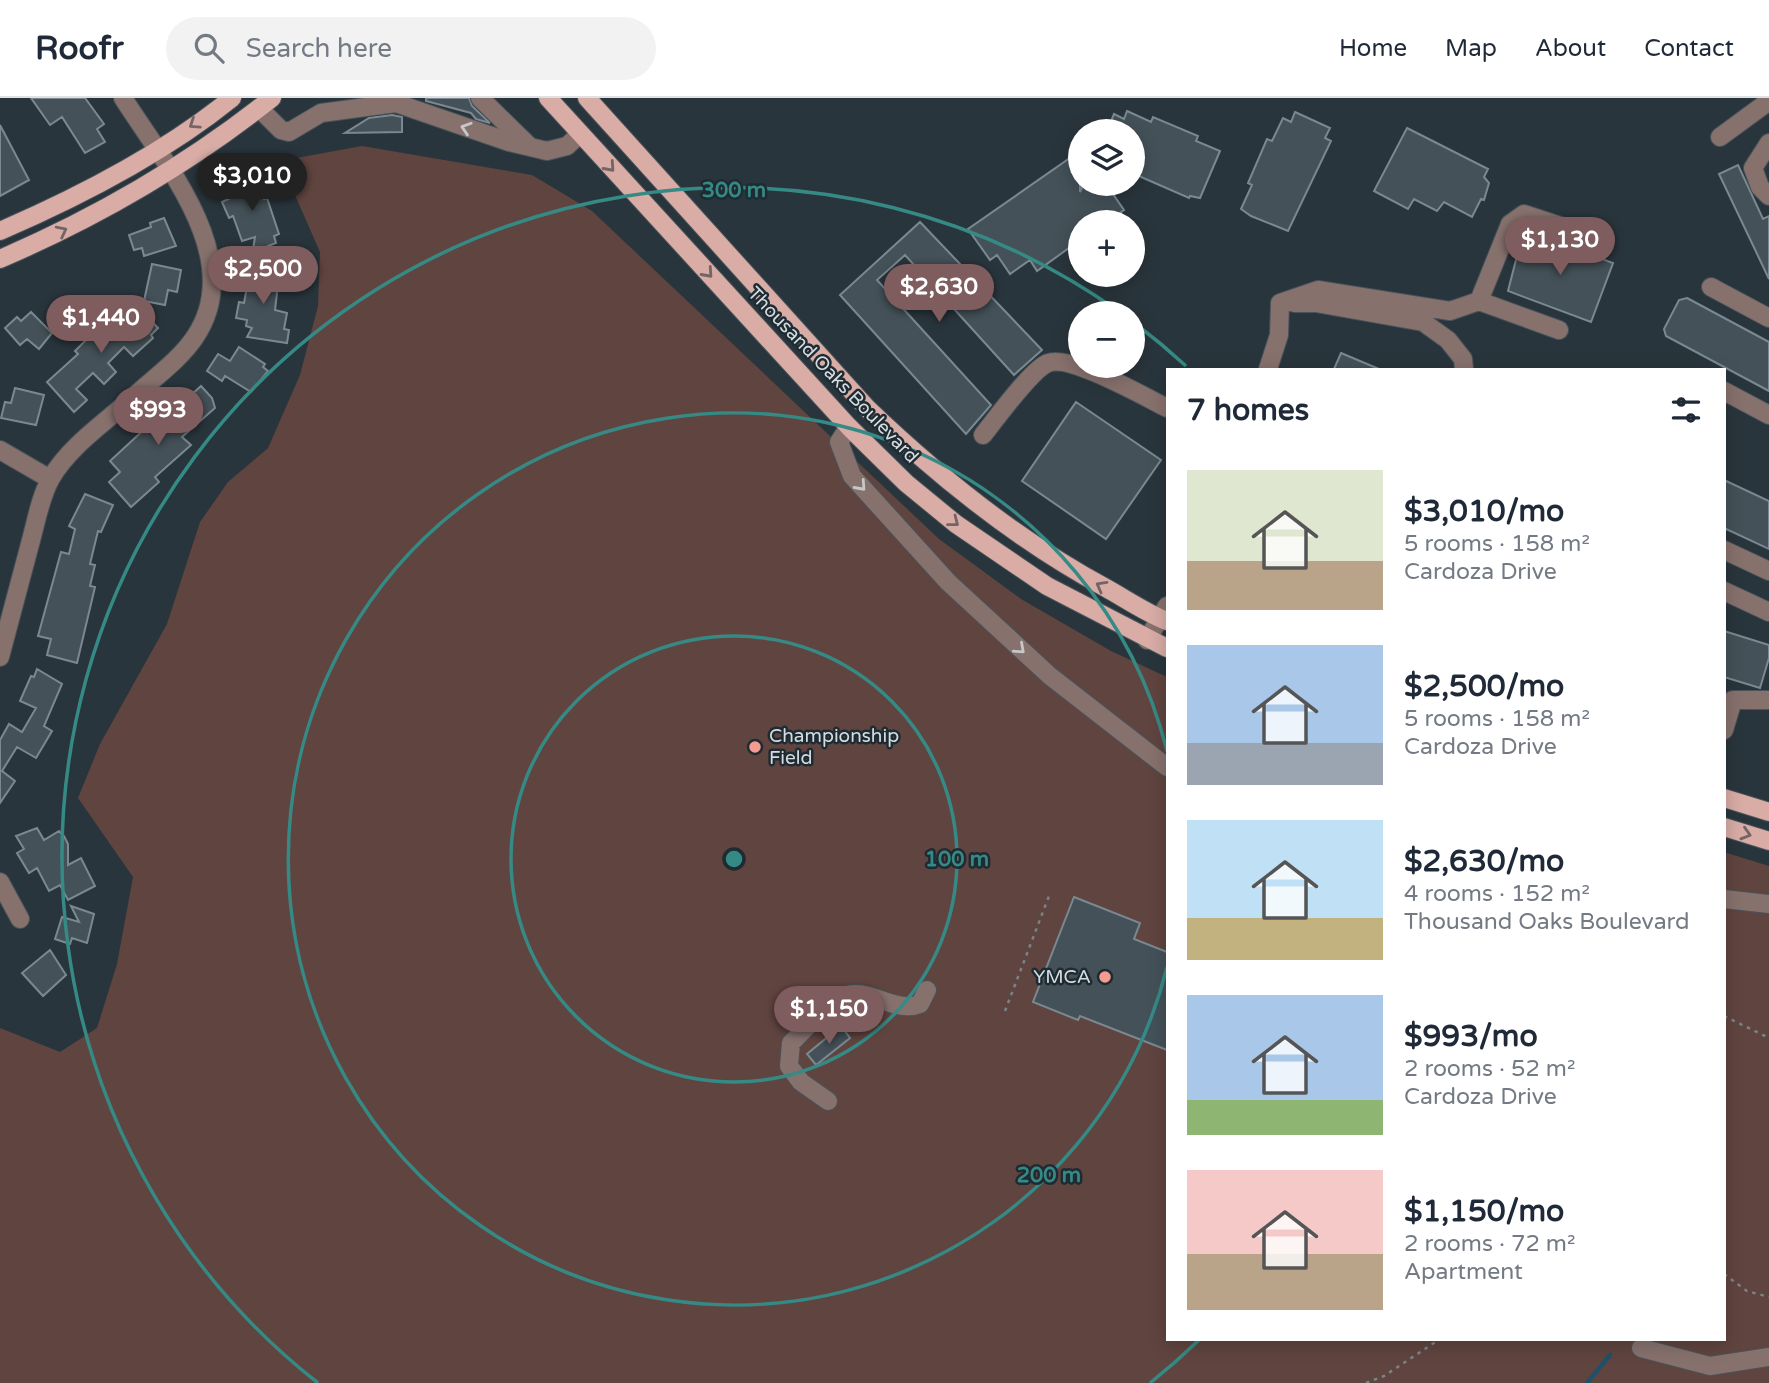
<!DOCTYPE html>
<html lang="en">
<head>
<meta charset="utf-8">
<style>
  :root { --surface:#fff; --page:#f2f2f3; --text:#1f2937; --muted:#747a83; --line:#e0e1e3; --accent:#7f5d5f }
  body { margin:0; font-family:"Varela Round",sans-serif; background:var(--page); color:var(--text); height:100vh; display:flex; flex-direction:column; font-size:26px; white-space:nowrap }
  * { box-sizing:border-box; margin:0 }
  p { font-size:23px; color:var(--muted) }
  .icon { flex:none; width:38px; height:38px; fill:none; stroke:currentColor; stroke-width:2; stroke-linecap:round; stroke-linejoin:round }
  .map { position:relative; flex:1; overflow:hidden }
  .panel { position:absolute; left:1166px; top:270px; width:560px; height:973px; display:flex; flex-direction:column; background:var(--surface); border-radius:0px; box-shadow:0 4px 18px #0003 }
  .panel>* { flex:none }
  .controls { position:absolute; left:1068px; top:21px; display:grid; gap:14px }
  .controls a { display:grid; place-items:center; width:77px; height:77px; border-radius:50%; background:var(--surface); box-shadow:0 4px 18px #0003; font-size:35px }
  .price { position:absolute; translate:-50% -60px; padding:0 16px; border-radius:24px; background:var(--accent); color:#fff; font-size:23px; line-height:46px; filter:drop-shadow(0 2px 4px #0008) }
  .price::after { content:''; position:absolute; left:50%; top:42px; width:21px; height:16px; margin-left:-10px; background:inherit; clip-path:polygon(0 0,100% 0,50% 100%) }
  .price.current { background:#222; color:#fff }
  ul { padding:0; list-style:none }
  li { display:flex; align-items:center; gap:21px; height:175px; padding:0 21px }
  li span { display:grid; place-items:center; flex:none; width:196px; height:140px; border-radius:0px; color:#555 }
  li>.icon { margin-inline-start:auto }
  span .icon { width:84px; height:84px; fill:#fffc; stroke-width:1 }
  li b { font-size:30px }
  h2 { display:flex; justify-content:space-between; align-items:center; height:84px; padding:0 21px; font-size:30px }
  header { display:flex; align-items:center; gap:42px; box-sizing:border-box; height:98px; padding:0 35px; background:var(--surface); border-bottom:2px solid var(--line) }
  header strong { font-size:33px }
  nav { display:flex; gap:38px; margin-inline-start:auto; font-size:24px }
  .search { width:490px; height:63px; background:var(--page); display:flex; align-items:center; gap:18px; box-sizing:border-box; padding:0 24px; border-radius:38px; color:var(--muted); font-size:26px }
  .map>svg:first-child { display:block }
  .green { fill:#60443f }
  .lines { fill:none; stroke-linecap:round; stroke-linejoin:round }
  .stream { stroke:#215067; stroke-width:4.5 }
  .building { fill:#445158; stroke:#7a8991; stroke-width:2 }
  .minor-casing { stroke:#48535a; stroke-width:20 }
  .major-casing { stroke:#48535a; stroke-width:20 }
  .path { stroke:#798489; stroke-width:2.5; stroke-dasharray:3.5 5; stroke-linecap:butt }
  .minor { stroke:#87716d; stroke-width:18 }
  .major { stroke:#d9aca6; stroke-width:18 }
  .oneway { stroke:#736566 }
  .oneway2 { stroke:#c5c7c9 }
  .ring { fill:none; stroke:#368a85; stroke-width:3.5 }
  .poi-dot { fill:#f59c90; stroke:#1f2b32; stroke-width:2.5 }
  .labels { text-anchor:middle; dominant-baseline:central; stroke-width:5; stroke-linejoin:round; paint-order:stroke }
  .street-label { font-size:19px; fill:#d4dce0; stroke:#1f2b32 }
  .poi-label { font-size:19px; fill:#d4dce0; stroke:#1f2b32; text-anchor:start }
  .centre { fill:#368a85; stroke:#1f2b32; stroke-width:3.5 }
  .ring-label { font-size:21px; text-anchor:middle; font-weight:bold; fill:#368a85; stroke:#1f2b32; stroke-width:5; stroke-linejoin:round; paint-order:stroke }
</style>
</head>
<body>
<header>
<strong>Roofr</strong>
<div class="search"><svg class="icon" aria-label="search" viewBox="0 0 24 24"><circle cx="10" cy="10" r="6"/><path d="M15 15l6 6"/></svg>Search here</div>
<nav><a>Home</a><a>Map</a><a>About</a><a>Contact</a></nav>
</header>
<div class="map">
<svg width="1769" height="1285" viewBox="0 0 1769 1285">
  <rect width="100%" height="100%" fill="#29353c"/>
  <path class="green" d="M362 48 532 77 592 113 939 441 1021 501 1111 553 1167 579V1241H1724V754L1769 768V1285H0V930L60 954 97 930 117 866 133 779 78 700 100 646 167 526 200 424 228 384 268 350 300 277 318 208 320 154 280 63Z"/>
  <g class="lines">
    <path class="stream" d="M1587 1285 1610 1257"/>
  </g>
  <path class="building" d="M31 0H85L104 26 97 31 105 44 85 55 62 19 50 27Z
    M426 0H469L472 8 490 25 476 21 471 15 426 3Z
    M1127 13 1151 24 1153 19 1198 38 1196 43 1220 53 1200 100 1190 98 1189 100 1132 75V33H1107L1114 16 1124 21Z
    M1295 14 1330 30 1325 40 1331 43 1288 133 1251 118 1241 111 1252 87 1248 85 1267 41 1272 43 1283 20 1291 24Z
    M392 17 402 19V34L345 35 369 20Z
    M0 27 29 82 0 98Z
    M1407 30 1488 71 1484 79 1489 85 1484 102 1481 101 1472 119 1444 104 1437 113 1414 101 1408 111 1374 93Z
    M1080 53V94L1084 86H1106L1124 112 1107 124H1080V147L1071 153 1069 150 1037 173 1030 162 1010 176 997 157 990 162 968 131Z
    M1738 67 1763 121 1769 118V181L1719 76Z
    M251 72 264 101 267 100 279 136 274 138 276 145 268 148 270 152 252 158 255 139 242 143 233 118 229 120 222 104 235 98 229 83Z
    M164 120 176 148 144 158 142 150 134 152 129 137 151 129 150 125Z
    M920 124 1042 252 1014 277 905 157 877 182 991 307 966 336 840 197Z
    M1530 134 1613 165 1591 224 1508 193 1518 154H1522Z
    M152 166 181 172 177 194 168 192 165 207 144 203Z
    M251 167 280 170 275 212 287 215 284 231 289 232 287 245 247 239 252 230 246 228 247 222 236 220 239 204 244 205Z
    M1687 200 1769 244V293L1666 238 1664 231 1679 202Z
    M139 210 158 230 151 237 153 240 133 258 124 249 108 265 116 274 104 286 93 275 76 291 87 302 74 314 47 284 78 256 75 253 88 240 82 235 91 226 101 235 119 218 124 224Z
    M31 214 52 235 39 251 27 241 20 247 5 230 17 219 21 223Z
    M239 249 265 266 263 269 268 273 251 294 225 278 222 283 207 273 218 256 230 263Z
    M1341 255 1379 271H1334Z
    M201 288 212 300 215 310 182 339 191 347 155 379 159 384 131 409 109 384 120 374 110 363 149 327 157 336 176 318 167 308 184 292 190 298Z
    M15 290 44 297 36 327 1 320 5 304 11 305Z
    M1076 304 1161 362 1106 441 1022 383Z
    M1724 382 1769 403V451L1724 430Z
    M85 396 113 407 101 434 98 433 90 466 95 467 90 488 95 489 77 565 47 557 51 541 38 538 61 454 69 456 75 431 69 428Z
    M1724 533 1769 547V560L1760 590 1724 579Z
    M37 571 62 586 44 628 52 633 36 660 17 649 2 673 15 683 0 705V642L9 626 22 634 36 610 20 603 31 578 34 579Z
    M37 730 44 742 59 733 64 738 68 746V767L81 760 95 788 68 802 60 787 49 793 37 770 29 775 17 755 24 751 16 738Z
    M1074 799 1140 825 1134 841 1167 854V952L1080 918 1078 922 1033 904Z
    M71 808 94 816 87 845 72 840 70 846 55 841 62 819 79 824Z
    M50 852 66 877 43 898 22 875Z
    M841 928 850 940 816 967 807 956Z"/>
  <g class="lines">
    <g class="minor-casing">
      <path id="minor" d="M480 0 528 47
        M259 10 281 32 289 34 321 15 396 5 509 44 547 53 567 48 580 36
        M1720 39 1769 3
        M1769 45 1753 70 1760 89 1769 98
        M1711 189 1769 220
        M1479 203 1510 126 1524 116 1585 136
        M1280 205 1318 192 1450 213 1479 203 1559 232
        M1294 205H1316L1423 224 1448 242 1463 261 1464 271
        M1268 271 1279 237 1280 205
        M1724 293 1769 317
        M849 329 839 344 852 378 948 484 1050 578 1167 669
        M983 337C995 322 1032 271 1048 265 1070 256 1145 299 1167 310
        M0 352 50 381
        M1724 452 1769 473
        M1724 493 1769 514
        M1147 542 1167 508
        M0 559C10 521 20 483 30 446 36 425 40 399 51 380 69 349 104 325 130 302 151 282 179 263 195 239 248 161 164 65 123 0
        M1724 632 1733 602H1769
        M0 784 20 821
        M1724 801 1769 806
        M828 1003 801 984 789 968 791 945C806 931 822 910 840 900 865 885 894 917 920 906L927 892
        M1641 1250 1710 1268 1769 1259"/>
    </g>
    <g class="major-casing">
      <path id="major" d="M548 0 849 329 906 385 956 426 1047 488 1167 550
        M587 0 867 310C940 380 1017 442 1106 490 1126 501 1146 515 1167 523
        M0 133C81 98 163 56 232 0
        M0 161C98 119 189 66 272 0
        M1724 700 1769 714
        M1724 729 1769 743"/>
    </g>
    <path class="path" d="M1005 913 1049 798
      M1724 918 1769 940
      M1724 1176 1747 1193 1769 1199
      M1366 1285 1384 1278 1440 1241"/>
    <use href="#minor" class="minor"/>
    <use href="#major" class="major"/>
  </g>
  <defs><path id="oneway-chevron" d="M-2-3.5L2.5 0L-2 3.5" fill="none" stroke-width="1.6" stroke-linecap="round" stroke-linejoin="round" transform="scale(1.75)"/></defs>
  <g class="oneway">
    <use href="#oneway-chevron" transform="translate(194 26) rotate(146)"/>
    <use href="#oneway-chevron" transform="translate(610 69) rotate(48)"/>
    <use href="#oneway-chevron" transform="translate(62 133) rotate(-27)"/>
    <use href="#oneway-chevron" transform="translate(708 175) rotate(48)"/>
    <use href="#oneway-chevron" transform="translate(954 424) rotate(38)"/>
    <use href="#oneway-chevron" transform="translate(1101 488) rotate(-151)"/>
    <use href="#oneway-chevron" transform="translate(1746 736) rotate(17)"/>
  </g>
  <g class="oneway2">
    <use href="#oneway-chevron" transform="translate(466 30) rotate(-162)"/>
    <use href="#oneway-chevron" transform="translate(861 388) rotate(48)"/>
    <use href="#oneway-chevron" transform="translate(1020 551) rotate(42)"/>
  </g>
  <g class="ring">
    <circle cx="734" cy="761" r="223"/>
    <path d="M1167 869A446 446 0 1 1 1167 653"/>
    <path d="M1199 1242A669 669 0 0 1 1150 1285M318 1285A669 669 0 0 1 1118 213M1137 227A669 669 0 0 1 1186 268"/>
  </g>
  <g class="poi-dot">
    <circle cx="755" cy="649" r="7"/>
    <circle cx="1105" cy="879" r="7"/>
  </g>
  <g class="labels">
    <g class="street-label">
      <text transform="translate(833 277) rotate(46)">Thousand Oaks Boulevard</text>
    </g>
    <g class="poi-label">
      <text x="769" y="638">Championship<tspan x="769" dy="22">Field</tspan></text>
      <text x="1091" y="879" text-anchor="end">YMCA</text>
    </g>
  </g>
  <circle cx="734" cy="761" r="10" class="centre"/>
  <g class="ring-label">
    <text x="734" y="99">300 m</text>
    <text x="957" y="768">100 m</text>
    <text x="1049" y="1084">200 m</text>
  </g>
</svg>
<div class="controls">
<a><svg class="icon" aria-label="layers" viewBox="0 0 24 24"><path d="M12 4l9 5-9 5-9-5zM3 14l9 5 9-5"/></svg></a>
<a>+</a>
<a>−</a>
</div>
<b class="price current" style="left:252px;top:115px">$3,010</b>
<b class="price" style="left:1560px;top:179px">$1,130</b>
<b class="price" style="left:263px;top:208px">$2,500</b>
<b class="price" style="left:939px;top:226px">$2,630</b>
<b class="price" style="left:101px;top:257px">$1,440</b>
<b class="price" style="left:158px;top:349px">$993</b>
<b class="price" style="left:829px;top:948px">$1,150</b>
<section class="panel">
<h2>7 homes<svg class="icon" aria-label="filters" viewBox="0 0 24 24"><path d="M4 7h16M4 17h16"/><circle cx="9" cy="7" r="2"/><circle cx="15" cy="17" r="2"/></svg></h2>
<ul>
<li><span style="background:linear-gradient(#dfe7d0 65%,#b9a48a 0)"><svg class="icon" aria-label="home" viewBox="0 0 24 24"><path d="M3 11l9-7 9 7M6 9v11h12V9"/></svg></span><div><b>$3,010/mo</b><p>5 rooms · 158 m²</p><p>Cardoza Drive</p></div></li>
<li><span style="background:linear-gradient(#a9c7e8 70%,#9aa5b1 0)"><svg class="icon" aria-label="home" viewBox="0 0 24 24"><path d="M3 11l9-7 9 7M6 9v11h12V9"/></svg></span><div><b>$2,500/mo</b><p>5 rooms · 158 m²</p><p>Cardoza Drive</p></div></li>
<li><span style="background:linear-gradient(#bfe0f5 70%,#c2b280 0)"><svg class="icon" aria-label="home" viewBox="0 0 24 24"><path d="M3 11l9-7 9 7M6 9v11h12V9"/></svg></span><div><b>$2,630/mo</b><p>4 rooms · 152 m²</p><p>Thousand Oaks Boulevard</p></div></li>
<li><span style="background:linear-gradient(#a9c7e8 75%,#8fb573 0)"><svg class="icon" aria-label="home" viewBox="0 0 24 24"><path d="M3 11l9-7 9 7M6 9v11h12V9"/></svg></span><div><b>$993/mo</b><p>2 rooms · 52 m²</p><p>Cardoza Drive</p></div></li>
<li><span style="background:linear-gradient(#f6c9c9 60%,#b9a48a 0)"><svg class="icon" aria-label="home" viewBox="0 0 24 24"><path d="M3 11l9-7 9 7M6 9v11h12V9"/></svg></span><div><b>$1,150/mo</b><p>2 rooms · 72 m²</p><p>Apartment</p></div></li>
</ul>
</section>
</div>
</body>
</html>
